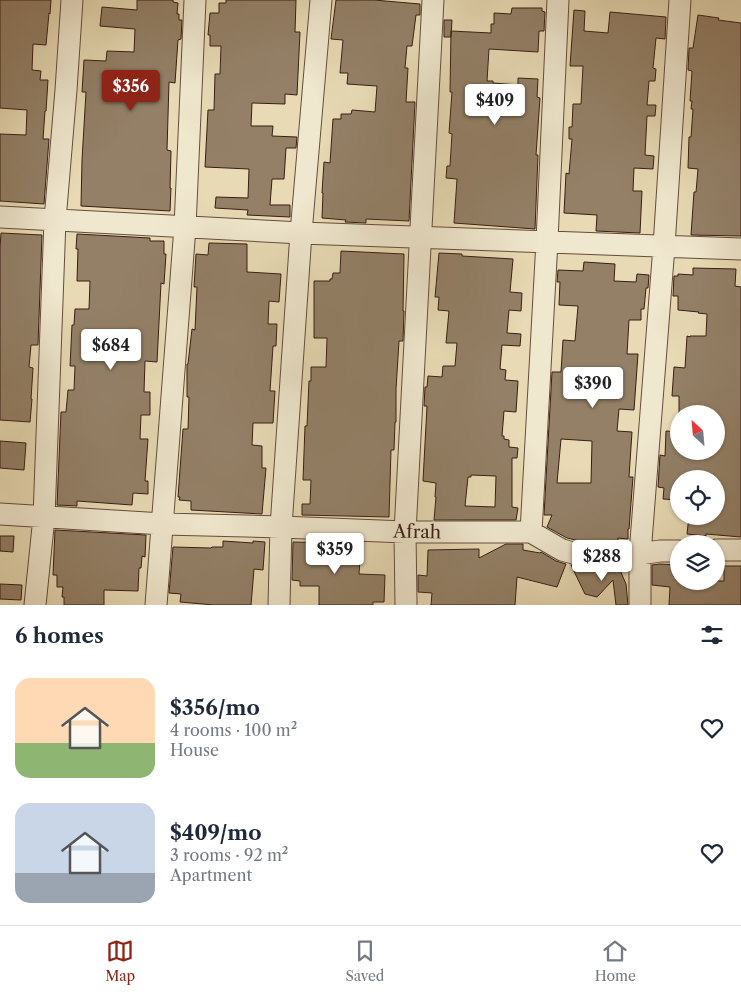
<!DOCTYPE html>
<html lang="en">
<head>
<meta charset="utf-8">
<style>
  :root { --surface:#fff; --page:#f6f6f7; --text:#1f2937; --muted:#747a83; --line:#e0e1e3; --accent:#8f2418 }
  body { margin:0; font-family:"Libre Caslon Text",serif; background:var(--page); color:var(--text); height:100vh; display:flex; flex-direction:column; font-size:19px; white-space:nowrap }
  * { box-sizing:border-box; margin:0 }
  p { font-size:16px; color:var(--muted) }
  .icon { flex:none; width:28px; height:28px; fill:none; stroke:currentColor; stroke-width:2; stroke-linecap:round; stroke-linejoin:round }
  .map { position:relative; height:605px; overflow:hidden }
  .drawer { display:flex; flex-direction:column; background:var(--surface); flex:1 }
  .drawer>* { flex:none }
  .needle { width:32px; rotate:334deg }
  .controls { position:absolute; left:670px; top:405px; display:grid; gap:10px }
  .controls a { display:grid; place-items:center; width:55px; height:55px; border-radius:50%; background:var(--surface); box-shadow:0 1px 4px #0004; font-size:25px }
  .price { position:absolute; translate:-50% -42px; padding:0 11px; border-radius:5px; background:#fff; color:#222; font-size:16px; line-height:32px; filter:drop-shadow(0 1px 2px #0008) }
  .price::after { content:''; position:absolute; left:50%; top:30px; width:15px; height:11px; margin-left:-8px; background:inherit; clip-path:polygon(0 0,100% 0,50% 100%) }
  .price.active { background:var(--accent); color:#fff }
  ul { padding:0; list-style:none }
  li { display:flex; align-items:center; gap:15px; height:125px; padding:0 15px }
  li span { display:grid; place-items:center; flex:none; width:140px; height:100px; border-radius:15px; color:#555 }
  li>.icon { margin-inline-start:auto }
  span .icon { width:60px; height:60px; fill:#fffc; stroke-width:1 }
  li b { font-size:21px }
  h2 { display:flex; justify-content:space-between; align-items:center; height:60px; padding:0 15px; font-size:21px }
  .tabs { display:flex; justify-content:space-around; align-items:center; height:70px; border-top:1px solid var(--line); background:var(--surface); font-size:14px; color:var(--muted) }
  .tabs a { display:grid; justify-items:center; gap:2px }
  .tabs .active { color:var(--accent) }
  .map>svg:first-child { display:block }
  .building { fill:#938067; stroke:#391e14; fill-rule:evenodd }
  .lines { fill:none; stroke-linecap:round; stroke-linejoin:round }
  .minor-casing { stroke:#644d3c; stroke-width:23 }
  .minor { stroke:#efe7ce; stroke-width:21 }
  .labels { text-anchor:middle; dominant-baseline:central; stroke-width:4; stroke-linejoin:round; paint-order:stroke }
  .street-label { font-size:18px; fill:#391e14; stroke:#efe7ce }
</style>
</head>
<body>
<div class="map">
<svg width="741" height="605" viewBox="0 0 741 605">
  <rect width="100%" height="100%" fill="#e7dab4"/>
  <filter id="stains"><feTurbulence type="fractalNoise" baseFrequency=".004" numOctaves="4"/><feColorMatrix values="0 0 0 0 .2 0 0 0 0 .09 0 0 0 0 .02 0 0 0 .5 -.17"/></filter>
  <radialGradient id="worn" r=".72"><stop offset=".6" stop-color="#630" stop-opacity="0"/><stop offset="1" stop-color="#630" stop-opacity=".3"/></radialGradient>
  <path class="building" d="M0 0H51L50 14 49 13 46 45 33 44 32 70 41 71 40 80H48L46 111H45L43 139H49L44 204 0 201V134L26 135 27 110 0 108Z
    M137 0H173V2L178 3 177 14H179V20H182L181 39 178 40 175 83 169 82 167 150 171 151 170 188H171L170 211 81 206 82 160 86 92H82L84 60 106 61 107 51 134 52 135 29 100 26 102 7 137 10Z
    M226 0H296L295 32H300L297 95 285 94V104L252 103 251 126H273L272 136 297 137 296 148H286L284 179H272L270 205H290V217L247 215 248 210 215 208 216 197 248 198 249 169 205 167 208 110H214L215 74H220L221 46H210V35H208L210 13H219V3H226Z
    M336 0H374L420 4V15H416L412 46H407L405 68H408L406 102H415L409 221 366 219V223L345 222 346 220 322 218 323 193H322L324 162 330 163 333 119H341V114H351L352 110 375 112 377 86 347 84 348 73H340L343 40 331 39Z
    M512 8H542V11L545 12 544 31H539L538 52 489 49 487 81H493V83L518 85V78L538 79 537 97 540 98 536 155H538L535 229 454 223 457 179 446 178 447 166H450L452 134 449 133 452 92H450L451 31 491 33V24H494V13L511 14Z
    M574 10 585 11 584 31 608 33 610 12 666 17 665 39 656 38 653 68 656 69 655 81H649L647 105H656L655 116H647L645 155 654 156 653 169 634 168 633 191H642L640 233 596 231 597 215 564 213 566 173 569 174 572 139H569V127H572L573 104H581L583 66H570Z
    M698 15 719 18 718 20 741 23V236L691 235 694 192H696L698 169 688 168 689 137H691L693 109H691L692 101H690L692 71 688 70 689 48H693Z
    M444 20H452L451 37H444Z
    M1 233 42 235 38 345H31L29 367 33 368 31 399H32L30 422 0 420V247Z
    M77 234 150 238V241H164V254H166L164 284 161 283 157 362 145 361 144 392H150V415H141L140 439H148L145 481H148V494L133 493 132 505 77 501V506L57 505 61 412H66L68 390H74L75 366H70L72 325H74L75 309H89L90 281H77L78 249H76Z
    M209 243 247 244V272L281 274 279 302 269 301 268 324H277L276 346H273L270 391H275L273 423H253L252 445 262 446V468H266L262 514 191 510V501L179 500 180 497H178L183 429H188L189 397H187V364H188L192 329 195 330 197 287H194L196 254 208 255Z
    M341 251 404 254 403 311H404L403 341H399L396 389V422H395L394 450H391L389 517 302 515V504H310L311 480H303L305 426H307L309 381H311V367H326L327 338H314V281H330V279H332L333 273H340Z
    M439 253 462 254V256L513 259 510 292 522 293 521 311 509 310 507 333 521 334 520 346 502 345 500 369 506 370 505 380 518 381 516 412 504 411 502 436H504V439L509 440V447L518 448 517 458H512V507L518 508 516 520H434L436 497H435L436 483 423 481 427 406H424L425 387H427L428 376 442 377 443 366H455L457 343H446L449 311 438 310 439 297H435ZM471 475 496 476 495 507 465 506 468 477H471Z
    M584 262 615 264 614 281 636 282 637 274 649 275 648 288H646L644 309H641V320H629L627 354H638L634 410 619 409 617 431 632 432 629 477H633L629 529H628V539L618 538V543L593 544 567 538 547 527 552 515H544L552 372H561L563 340 575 341 578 306 559 305 560 282H557L558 270 583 271ZM561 439 592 441 591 483H557Z
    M693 268 736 269 735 286 741 287V537L706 534V536L687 534 689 516H716V479H679V500L663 499 664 488 658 487 660 455 665 456 666 431 679 432V451H716V414L679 413V396H672L674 367 685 368 687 336 690 337V336H706L707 314 698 313 699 312 678 310V296H673L674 276H678V274L693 275Z
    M0 441 26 443 24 470 0 468Z
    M55 530 146 535 145 557 142 556 141 568H139L138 591 104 590V605H64V597H62L63 587H57V575H53Z
    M0 536H14L13 552 0 551Z
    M223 541 253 543V541L265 542 263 570 254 569 251 605H214L180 602 181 594 169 593 173 547 211 548 212 547H223Z
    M327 541 341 542V559L360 560 359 574 385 575 384 602H373V605H319V586H300V581L292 580 293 542 327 543Z
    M506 544H523V550L540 553 541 552 556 561 566 564 557 587 517 577 515 605H431L432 593 418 592V575L427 576 428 550 479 549V558Z
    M660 564 679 565V581H724V566H741V605H669L670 587 652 585V565Z
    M571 565 593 569 619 568 626 584 628 605H616L613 580 597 597 585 594Z
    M0 584 22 585 21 600 0 599Z"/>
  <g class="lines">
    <g class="minor-casing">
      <path id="minor" d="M0 217 301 233 741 249
        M0 514 163 524 281 527 405 532H531L562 550 577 554 592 557 640 554 660 551H679
        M531 532 547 241 558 0
        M716 550H741
        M35 605 44 517 55 220 66 90 72 0
        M156 605 185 227 195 0
        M279 605 281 527 301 233 321 0
        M406 605 405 532 433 0
        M640 605V554L664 246 680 0"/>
    </g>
    <use href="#minor" class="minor"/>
  </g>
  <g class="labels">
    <g class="street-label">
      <text transform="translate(417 532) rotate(1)">Afrah</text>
    </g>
  </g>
  <rect width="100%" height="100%" filter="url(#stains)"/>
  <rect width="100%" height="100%" fill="url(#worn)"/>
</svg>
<div class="controls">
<a><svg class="needle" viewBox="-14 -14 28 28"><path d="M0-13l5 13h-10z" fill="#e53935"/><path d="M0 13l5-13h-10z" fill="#747a83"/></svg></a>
<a><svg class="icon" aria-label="locate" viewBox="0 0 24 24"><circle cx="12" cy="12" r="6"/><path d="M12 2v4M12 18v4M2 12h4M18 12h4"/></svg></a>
<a><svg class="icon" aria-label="layers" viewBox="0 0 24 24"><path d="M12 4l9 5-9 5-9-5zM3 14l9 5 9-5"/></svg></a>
</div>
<b class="price active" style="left:131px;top:112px">$356</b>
<b class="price" style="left:495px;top:126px">$409</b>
<b class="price" style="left:111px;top:371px">$684</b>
<b class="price" style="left:593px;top:409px">$390</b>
<b class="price" style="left:335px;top:575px">$359</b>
<b class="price" style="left:602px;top:582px">$288</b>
</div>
<section class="drawer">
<h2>6 homes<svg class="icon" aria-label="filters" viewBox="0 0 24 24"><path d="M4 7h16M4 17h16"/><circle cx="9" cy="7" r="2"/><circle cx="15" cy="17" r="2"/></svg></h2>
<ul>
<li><span style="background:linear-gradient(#ffd9b3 65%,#8fb573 0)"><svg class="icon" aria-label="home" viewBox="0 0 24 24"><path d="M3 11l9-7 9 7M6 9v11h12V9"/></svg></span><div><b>$356/mo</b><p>4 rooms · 100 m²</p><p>House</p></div><svg class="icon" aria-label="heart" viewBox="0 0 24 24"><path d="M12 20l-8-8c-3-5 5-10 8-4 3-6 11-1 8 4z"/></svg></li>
<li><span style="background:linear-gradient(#c9d6e8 70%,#9aa5b1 0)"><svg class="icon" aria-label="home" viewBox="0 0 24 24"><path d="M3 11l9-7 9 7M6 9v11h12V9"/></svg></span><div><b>$409/mo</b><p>3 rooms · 92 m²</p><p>Apartment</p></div><svg class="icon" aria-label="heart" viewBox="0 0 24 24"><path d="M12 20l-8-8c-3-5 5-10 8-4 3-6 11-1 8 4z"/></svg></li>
</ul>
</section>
<nav class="tabs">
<a class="active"><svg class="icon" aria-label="map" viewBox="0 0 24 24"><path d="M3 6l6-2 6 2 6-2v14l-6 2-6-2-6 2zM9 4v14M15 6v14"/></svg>Map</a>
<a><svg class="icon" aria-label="saved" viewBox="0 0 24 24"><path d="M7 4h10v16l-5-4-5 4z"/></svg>Saved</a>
<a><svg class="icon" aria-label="home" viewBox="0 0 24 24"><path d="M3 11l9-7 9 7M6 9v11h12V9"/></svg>Home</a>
</nav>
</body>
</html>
